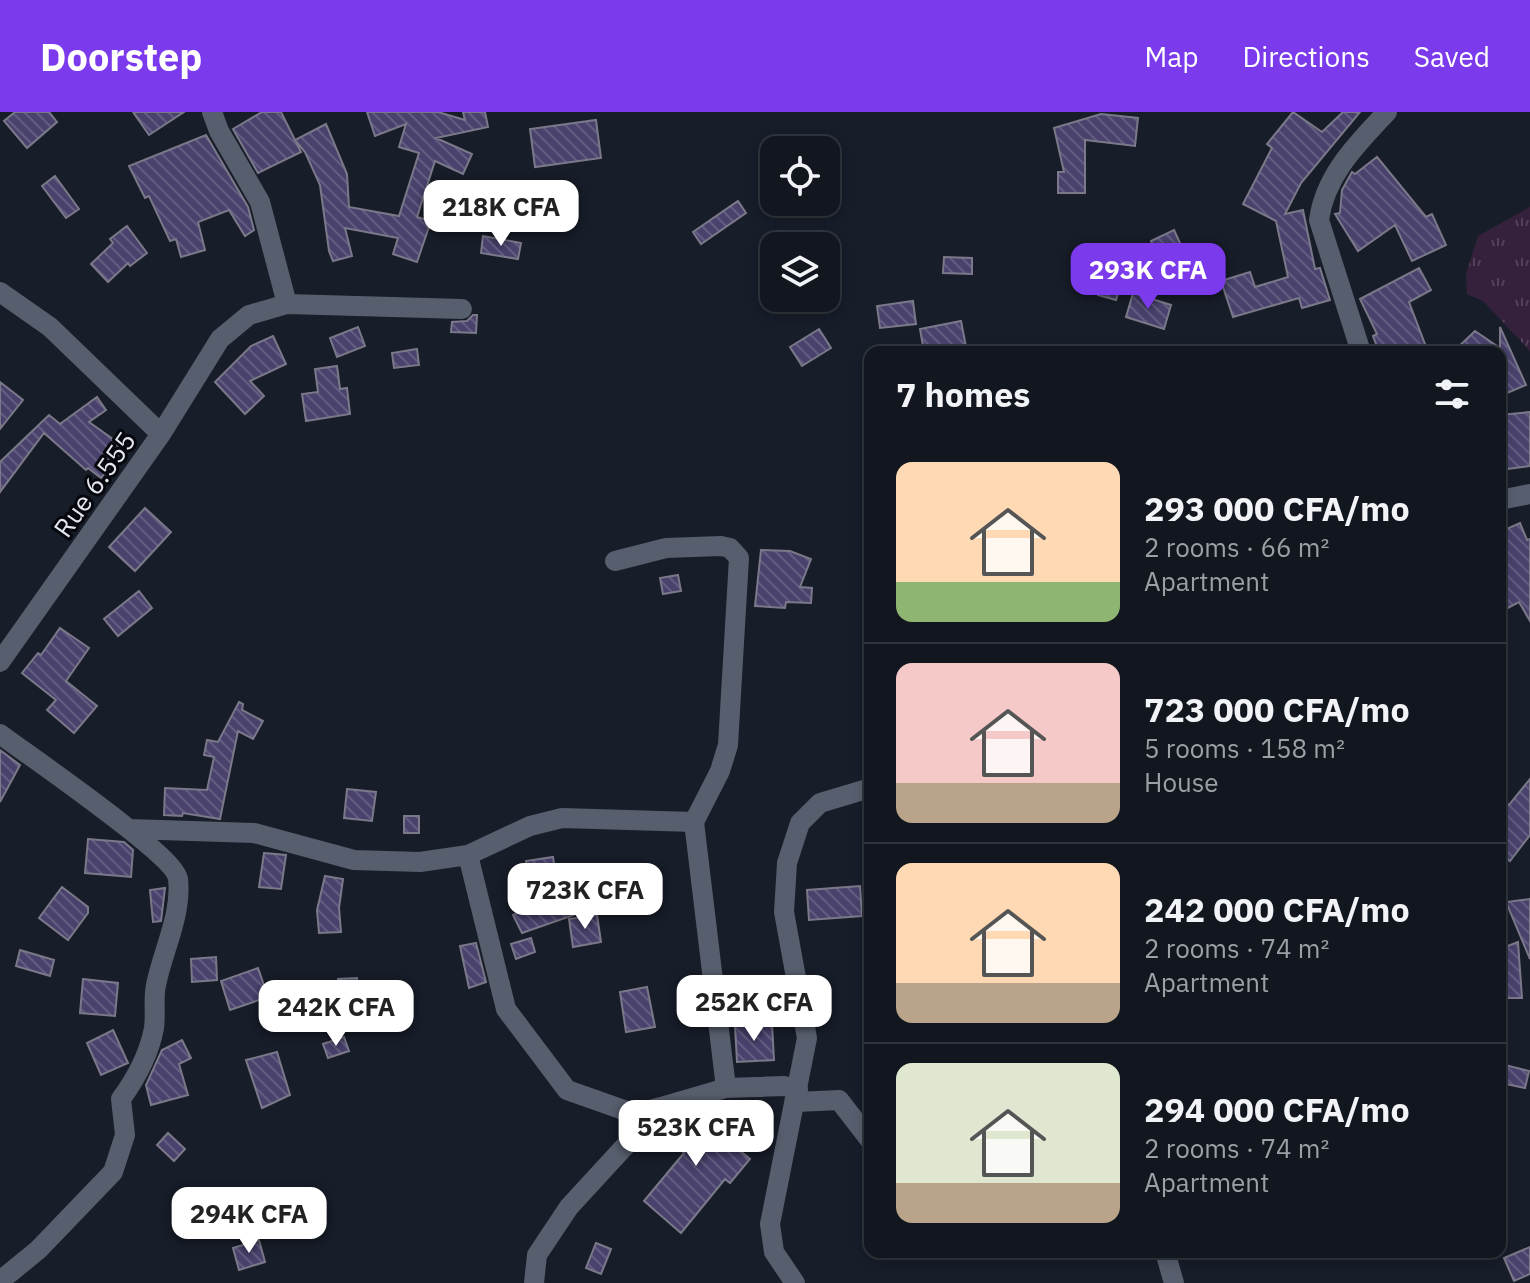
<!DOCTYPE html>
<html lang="en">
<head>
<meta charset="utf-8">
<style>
  :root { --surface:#11161f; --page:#1e232c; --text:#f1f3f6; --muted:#9c9fa4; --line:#30353d; --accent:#7c3aed }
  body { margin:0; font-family:"IBM Plex Sans",sans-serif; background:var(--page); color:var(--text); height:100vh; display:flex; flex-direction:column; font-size:30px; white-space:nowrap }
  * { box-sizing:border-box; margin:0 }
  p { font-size:26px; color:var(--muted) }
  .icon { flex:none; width:44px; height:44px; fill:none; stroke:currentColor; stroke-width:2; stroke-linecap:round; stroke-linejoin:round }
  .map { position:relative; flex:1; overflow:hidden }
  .side { position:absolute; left:864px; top:234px; width:642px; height:912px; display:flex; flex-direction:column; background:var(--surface); border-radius:16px; box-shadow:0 4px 12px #0003,0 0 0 2px var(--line) }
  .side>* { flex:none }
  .buttons { position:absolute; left:760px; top:24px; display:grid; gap:16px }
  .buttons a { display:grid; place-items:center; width:80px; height:80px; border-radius:16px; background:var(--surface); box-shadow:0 4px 12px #0003,0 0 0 2px var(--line); font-size:40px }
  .price { position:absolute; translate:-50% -68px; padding:0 18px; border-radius:16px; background:#fff; color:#222; font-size:26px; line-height:52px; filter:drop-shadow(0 2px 4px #0008) }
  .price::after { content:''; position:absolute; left:50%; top:48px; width:24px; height:18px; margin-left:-12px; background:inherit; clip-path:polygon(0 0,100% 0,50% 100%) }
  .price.on { background:var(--accent); color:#fff }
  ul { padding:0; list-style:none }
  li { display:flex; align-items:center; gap:24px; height:200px; padding:0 32px }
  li+li { border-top:2px solid var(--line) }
  li span { display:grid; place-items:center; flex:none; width:224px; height:160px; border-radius:16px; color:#555 }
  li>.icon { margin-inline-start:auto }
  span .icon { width:96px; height:96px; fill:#fffc; stroke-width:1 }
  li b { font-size:34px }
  h2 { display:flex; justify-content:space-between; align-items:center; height:96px; padding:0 32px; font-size:34px }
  header { display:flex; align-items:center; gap:48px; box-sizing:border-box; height:112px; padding:0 40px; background:var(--accent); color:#fff }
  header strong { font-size:38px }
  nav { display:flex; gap:44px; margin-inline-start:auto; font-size:28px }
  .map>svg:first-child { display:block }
  .grass { fill:url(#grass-tufts) }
  .building { fill:url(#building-back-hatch); stroke:#7b7989; stroke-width:2 }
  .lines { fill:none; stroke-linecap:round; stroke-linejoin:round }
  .minor { stroke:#575e6d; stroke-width:20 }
  .labels { text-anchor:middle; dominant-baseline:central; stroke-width:6; stroke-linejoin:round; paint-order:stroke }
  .street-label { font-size:26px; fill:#e3e7f0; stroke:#05070c }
</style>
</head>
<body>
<header>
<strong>Doorstep</strong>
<nav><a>Map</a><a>Directions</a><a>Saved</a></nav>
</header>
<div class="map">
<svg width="1530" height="1171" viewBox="0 0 1530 1171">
  <defs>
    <pattern id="grass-tufts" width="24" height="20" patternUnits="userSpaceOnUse" patternTransform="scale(2)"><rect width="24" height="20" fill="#36213c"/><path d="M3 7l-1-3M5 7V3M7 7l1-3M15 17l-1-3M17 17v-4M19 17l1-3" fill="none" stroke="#534158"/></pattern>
    <pattern id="building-back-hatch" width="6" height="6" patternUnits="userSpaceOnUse" patternTransform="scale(2)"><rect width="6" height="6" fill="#49426d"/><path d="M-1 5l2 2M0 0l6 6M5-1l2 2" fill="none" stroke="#635d82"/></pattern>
  </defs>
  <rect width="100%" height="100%" fill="#171d29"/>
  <path class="grass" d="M1530 95V239L1483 189 1467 182 1466 162 1478 124Z"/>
  <path class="building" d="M15 0H49L57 10 27 36 4 9Z
    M133 0H184L149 23Z
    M262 0H281L301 40 258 61 233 17Z
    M367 0H438L465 8 463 0H485L488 15 436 26 472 42 463 62 435 49 417 105 431 109 417 150 393 142 398 126 345 116 352 144 333 149 329 139 320 73 305 40 295 28 326 12 347 62 349 95 399 104 419 41 399 35 406 12 375 24Z
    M1293 0 1322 20 1343 0H1360L1301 71 1285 102 1303 98 1315 157 1320 156 1330 188 1302 196 1299 186 1233 205 1221 169 1250 160 1255 175 1288 165 1276 109 1243 92 1272 36 1267 32Z
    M1101 2 1138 6 1135 34 1085 28V81H1058V60H1064L1054 16Z
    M596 8 601 46 535 55 530 17Z
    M206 23 248 95 254 118 245 124 229 98 198 110 205 138 181 145 176 127 170 129 149 84 145 86 129 54Z
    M1377 45 1426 105 1432 102 1446 133 1412 149 1395 113 1358 139 1335 102 1340 101 1342 78 1352 60 1355 62Z
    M55 64 79 97 66 106 42 74Z
    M738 89 746 101 701 132 693 120Z
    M127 114 147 141 130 154 128 151 108 170 91 152 113 131 110 127Z
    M1174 118 1191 155 1168 166 1151 129Z
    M483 124 521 131 518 147 481 141Z
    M944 145 972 146V162L943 161Z
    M1419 156 1431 178 1409 190 1428 240H1379L1373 224 1377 222 1360 187Z
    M1103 163 1122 169 1116 188 1098 183Z
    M1133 181 1171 193 1164 217 1126 205Z
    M913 189 916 212 880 216 877 194Z
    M473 203H477L476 221 451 220 452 210 467 209Z
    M961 209 967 240H924L920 217Z
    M358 215 365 234 337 245 330 226Z
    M1500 215 1526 273 1500 284V240H1453L1475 219 1500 236Z
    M819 217 831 236 802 254 790 235Z
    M273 224 286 252 250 269 264 284 245 302 215 270 251 234Z
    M417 237 419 253 394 256 392 241Z
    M337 254 340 277 347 276 350 302 306 309 302 282 318 280 315 257Z
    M0 270 23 288 0 317Z
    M97 285 106 298 89 310 124 335 101 366 88 356 86 358 44 321 0 380V350L49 303 60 312Z
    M1530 300V354L1500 358V303Z
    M145 396 171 420 135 459 109 435Z
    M1520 411 1527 428 1530 427V509L1519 490 1500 500V434L1507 431 1502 419Z
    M761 438 790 439 811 447 800 475 812 476 811 491 786 490 785 496 755 494Z
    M678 463 681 479 663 482 660 466Z
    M139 479 152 496 118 524 104 507Z
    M60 516 89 536 66 569 97 594 74 621 47 598 56 588 22 561 38 541 41 543Z
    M239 590 243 592 242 598 263 609 253 627 238 619 220 707 183 701 182 704 164 703 165 676 207 678 214 645 204 643 207 628 218 630Z
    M0 638 20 653 0 690Z
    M1530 667V723L1510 749 1500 741V688L1509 693Z
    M347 677 376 680 372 709 344 706Z
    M404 704H419V721H404Z
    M88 727 124 730 133 738 131 765 85 761Z
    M264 741 286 743 281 777 259 775Z
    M553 745 557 773 563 770 574 803 522 821 513 803 532 794 526 749Z
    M325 764 343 767 339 796 341 820 319 821 317 798Z
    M860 774 862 804 809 808 807 778Z
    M62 775 88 795V801L68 828 39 806Z
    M165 776 161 809 153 810 150 778Z
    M1530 787V847L1506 790Z
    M597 803 601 830 573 835 569 807Z
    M531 826 535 840 516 847 511 832Z
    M1518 830 1522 886H1502L1500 837Z
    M476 831 486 870 469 876 460 834Z
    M20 838 54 848 50 864 16 854Z
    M216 845 217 868 192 870 191 847Z
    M258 856 268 885 230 898 221 869Z
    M357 866 359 894 340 896 338 867Z
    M83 867 118 871 115 904 80 901Z
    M647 875 655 915 626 920 620 880Z
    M772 912 774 948 737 950 735 914Z
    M113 918 128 951 101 963 87 931Z
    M344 925 349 939 328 946 323 932Z
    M182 928 191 946 179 952 188 983 151 993 146 973 162 938Z
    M277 940 290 983 262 996 246 948Z
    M1505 953 1529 959 1525 976 1501 971Z
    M706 995 727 1013 720 1022 750 1047 730 1071 725 1067 681 1121 644 1089 684 1041 668 1026 687 1001Z
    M168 1021 185 1037 174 1049 157 1033Z
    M259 1128 265 1150 239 1158 233 1136Z
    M596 1131 611 1137 601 1162 586 1156Z
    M1530 1135V1162L1514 1169 1504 1146Z"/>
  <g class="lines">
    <path class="minor" d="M212 0 219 19 260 90 287 192
      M0 180 50 215 161 322 0 550
      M1361 240 1319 108C1325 63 1357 32 1387 0
      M161 322 220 227 249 203 287 192 462 197
      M1500 388 1530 382
      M615 449 666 436 721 434 730 436 739 446 728 633 720 659 694 710 726 976 784 974 798 977
      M0 622C28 643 175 743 178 767 182 803 163 838 156 873 153 887 156 902 154 916 149 943 137 965 121 987L125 1023 113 1060 38 1138 0 1169
      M129 717 254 721 354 748 420 750 468 743 530 714 562 706 694 710
      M468 743 506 897 567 978 635 1002 661 995
      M796 990 839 988 870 1028
      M1165 1140 1174 1171
      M534 1171 537 1143 569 1095 661 995 726 976
      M795 1171 774 1140 770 1112 807 926 784 800 787 751 800 711 820 691 870 676"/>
  </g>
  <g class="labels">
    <g class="street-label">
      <text transform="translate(94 372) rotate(-55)">Rue 6.555</text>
    </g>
  </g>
</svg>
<div class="buttons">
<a><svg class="icon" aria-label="locate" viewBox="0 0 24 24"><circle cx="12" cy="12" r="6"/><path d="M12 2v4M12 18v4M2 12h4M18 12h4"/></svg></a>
<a><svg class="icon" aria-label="layers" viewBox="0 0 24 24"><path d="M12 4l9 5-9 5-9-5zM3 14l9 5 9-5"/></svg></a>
</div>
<b class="price" style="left:501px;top:136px">218K CFA</b>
<b class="price on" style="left:1148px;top:199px">293K CFA</b>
<b class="price" style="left:585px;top:819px">723K CFA</b>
<b class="price" style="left:754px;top:931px">252K CFA</b>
<b class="price" style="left:336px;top:936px">242K CFA</b>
<b class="price" style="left:696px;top:1056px">523K CFA</b>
<b class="price" style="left:249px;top:1143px">294K CFA</b>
<section class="side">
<h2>7 homes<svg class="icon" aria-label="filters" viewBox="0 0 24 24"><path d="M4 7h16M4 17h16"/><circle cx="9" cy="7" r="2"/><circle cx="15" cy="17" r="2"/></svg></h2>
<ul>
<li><span style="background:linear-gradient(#ffd9b3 75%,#8fb573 0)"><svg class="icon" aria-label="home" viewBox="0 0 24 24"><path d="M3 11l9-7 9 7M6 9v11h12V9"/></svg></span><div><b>293 000 CFA/mo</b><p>2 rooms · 66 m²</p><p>Apartment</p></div></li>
<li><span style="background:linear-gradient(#f6c9c9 75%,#b9a48a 0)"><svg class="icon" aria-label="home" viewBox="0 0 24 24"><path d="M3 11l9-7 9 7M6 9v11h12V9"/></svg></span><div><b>723 000 CFA/mo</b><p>5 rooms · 158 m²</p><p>House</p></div></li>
<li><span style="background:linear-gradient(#ffd9b3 75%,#b9a48a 0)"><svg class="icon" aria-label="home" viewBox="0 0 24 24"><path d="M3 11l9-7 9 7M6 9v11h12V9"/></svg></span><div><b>242 000 CFA/mo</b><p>2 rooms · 74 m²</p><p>Apartment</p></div></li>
<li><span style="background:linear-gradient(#dfe7d0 75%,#b9a48a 0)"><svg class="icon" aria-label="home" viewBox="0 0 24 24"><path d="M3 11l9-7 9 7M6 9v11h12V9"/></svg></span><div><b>294 000 CFA/mo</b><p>2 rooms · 74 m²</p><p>Apartment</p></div></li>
</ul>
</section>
</div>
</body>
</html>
